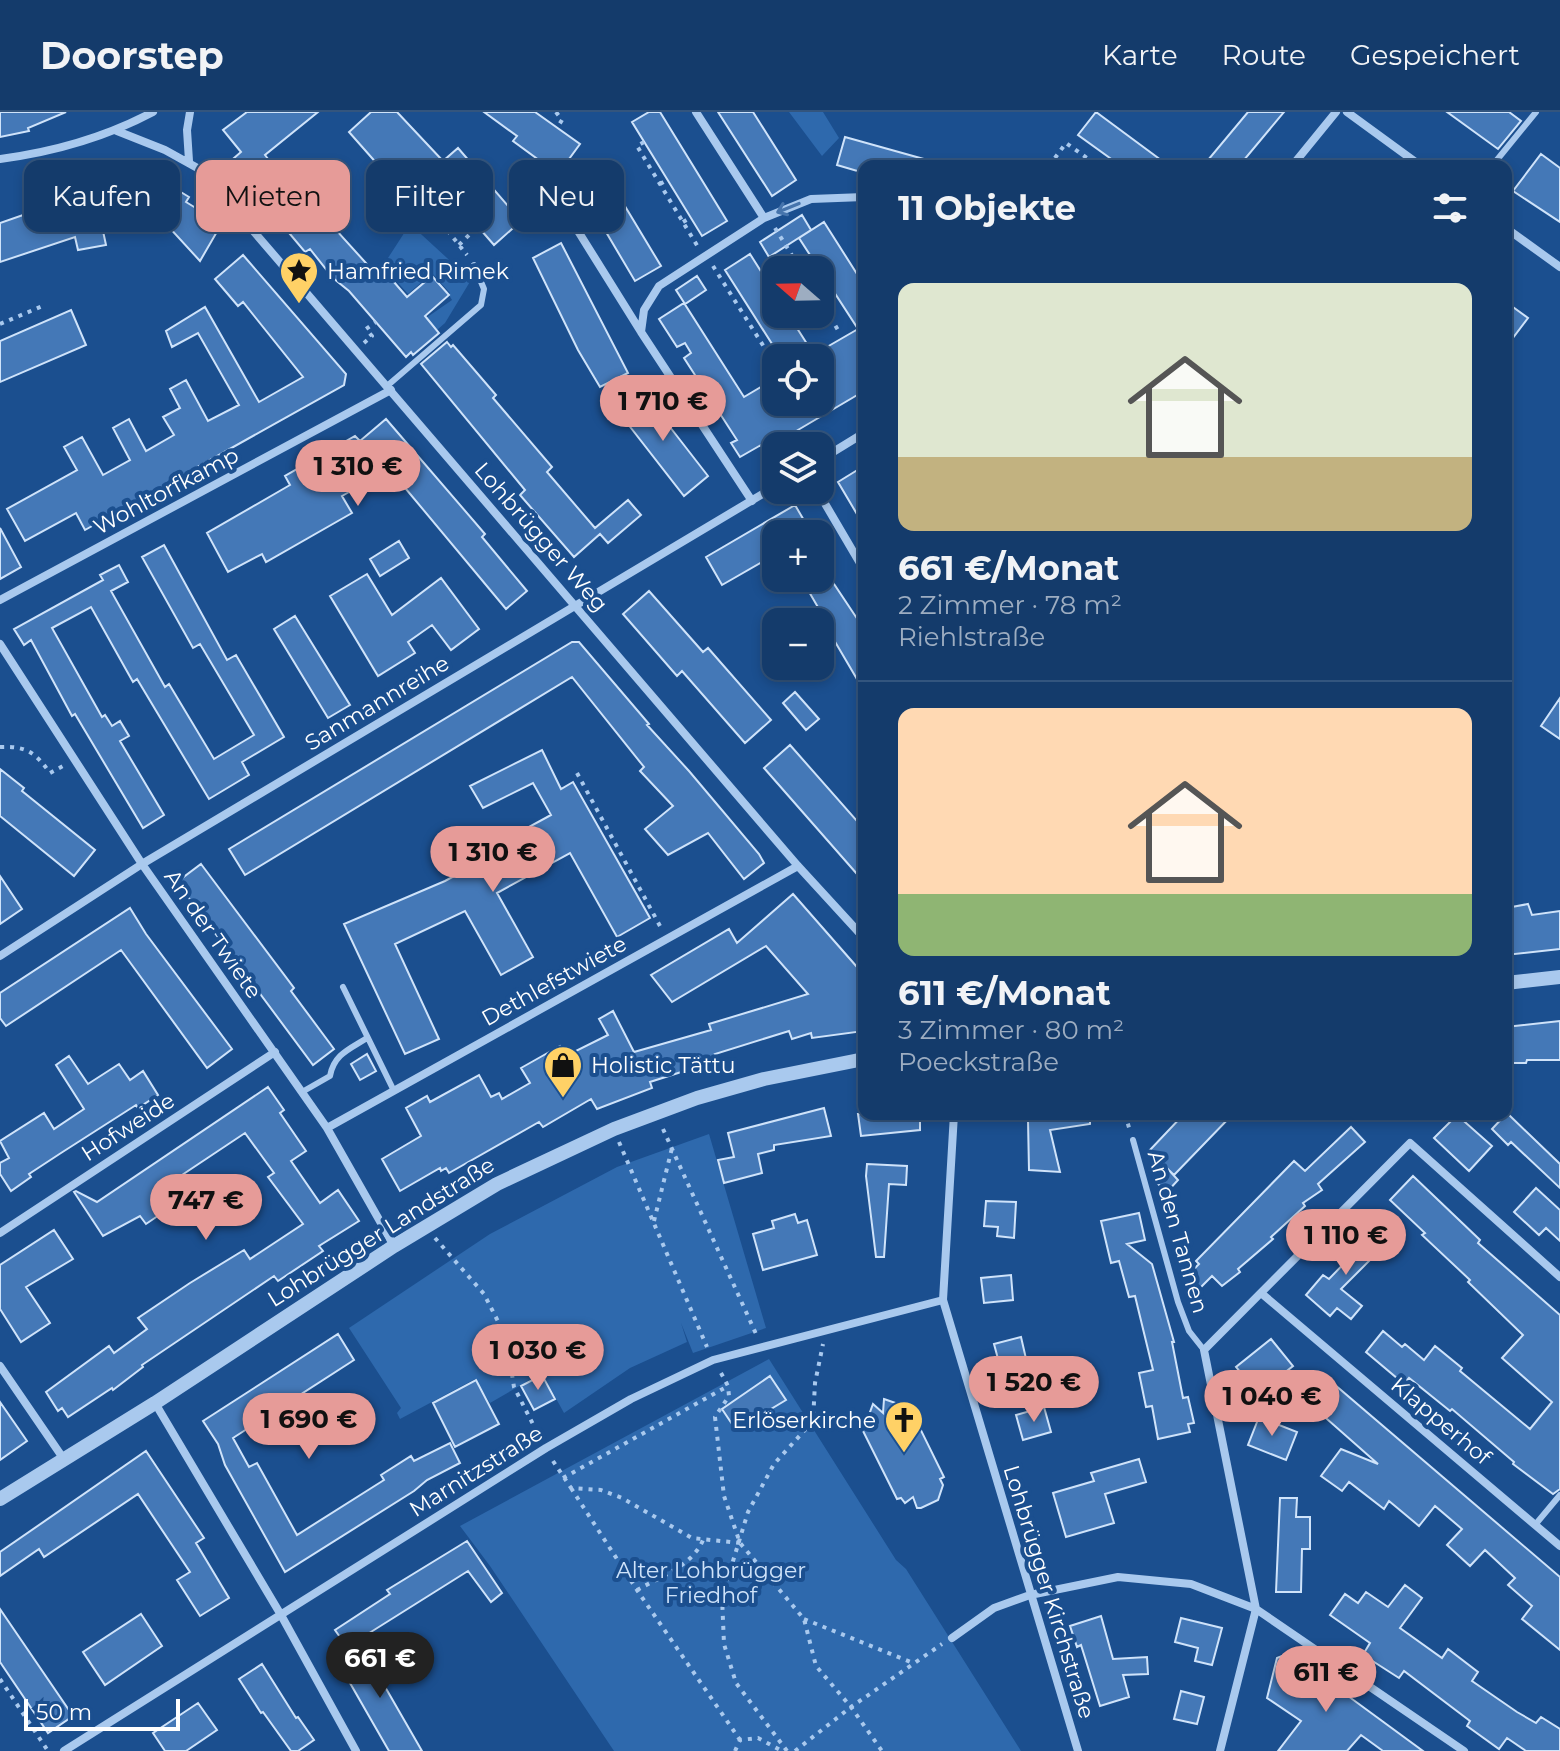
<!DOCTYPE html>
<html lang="de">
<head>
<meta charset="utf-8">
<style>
  :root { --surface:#143b6b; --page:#1d4271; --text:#f1f3f6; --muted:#9dadc1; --line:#33557e; --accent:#e69b98 }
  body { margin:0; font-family:Montserrat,sans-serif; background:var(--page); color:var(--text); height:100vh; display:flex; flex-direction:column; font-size:30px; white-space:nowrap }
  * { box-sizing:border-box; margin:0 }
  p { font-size:26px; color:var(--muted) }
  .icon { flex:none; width:44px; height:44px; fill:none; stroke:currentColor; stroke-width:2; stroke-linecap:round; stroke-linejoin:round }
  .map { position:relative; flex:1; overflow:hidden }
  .details { position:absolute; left:858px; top:48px; width:654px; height:960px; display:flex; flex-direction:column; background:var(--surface); border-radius:16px; box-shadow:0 4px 12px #0003,0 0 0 2px var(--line) }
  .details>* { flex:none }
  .hud { position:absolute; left:24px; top:48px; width:714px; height:72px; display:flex; gap:16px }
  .needle { width:52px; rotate:290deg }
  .controls { position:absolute; left:762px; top:144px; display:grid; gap:16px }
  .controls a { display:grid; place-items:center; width:72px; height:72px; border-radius:16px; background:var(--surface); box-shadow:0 4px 12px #0003,0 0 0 2px var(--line); font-size:40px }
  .scale { position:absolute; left:24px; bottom:20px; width:156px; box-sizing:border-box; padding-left:8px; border:4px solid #fff; border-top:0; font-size:22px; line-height:28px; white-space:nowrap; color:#fff; -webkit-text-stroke:6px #1b4f8f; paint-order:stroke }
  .price { position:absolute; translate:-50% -68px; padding:0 18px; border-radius:28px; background:var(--accent); color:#111; font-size:26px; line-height:52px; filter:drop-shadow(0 2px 4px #0008) }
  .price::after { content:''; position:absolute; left:50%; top:48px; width:24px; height:18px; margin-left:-12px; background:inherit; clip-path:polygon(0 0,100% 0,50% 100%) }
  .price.current { background:#222; color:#fff }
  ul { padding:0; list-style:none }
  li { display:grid; align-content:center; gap:16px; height:424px; padding:0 40px }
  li+li { border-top:2px solid var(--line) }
  li span { display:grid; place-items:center; height:248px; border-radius:16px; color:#555 }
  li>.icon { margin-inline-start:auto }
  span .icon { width:144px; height:144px; fill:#fffc; stroke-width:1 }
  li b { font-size:34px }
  h2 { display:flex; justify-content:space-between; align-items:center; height:96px; padding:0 40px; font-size:34px }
  .chip { padding:0 28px; border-radius:16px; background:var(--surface); box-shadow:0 4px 12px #0003,0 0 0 2px var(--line); font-size:28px; line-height:72px }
  .chip.current { background:var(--accent); color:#111 }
  header { display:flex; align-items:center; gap:48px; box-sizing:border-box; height:112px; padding:0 40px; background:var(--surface); border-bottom:2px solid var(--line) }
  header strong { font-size:38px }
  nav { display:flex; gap:44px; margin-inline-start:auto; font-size:28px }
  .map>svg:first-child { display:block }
  .green { fill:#2e69ad }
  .building { fill:#4478b7; stroke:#cfe3fa; stroke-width:2 }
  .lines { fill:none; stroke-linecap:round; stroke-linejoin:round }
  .path { stroke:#a9c9ee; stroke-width:4; stroke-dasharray:4 6; stroke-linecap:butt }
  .service { stroke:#a9c9ee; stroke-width:6 }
  .minor { stroke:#a9c9ee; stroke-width:8 }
  .tertiary { stroke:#a9c9ee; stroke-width:14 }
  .oneway { stroke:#4674ac }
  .labels { text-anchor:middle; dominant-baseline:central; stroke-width:8; stroke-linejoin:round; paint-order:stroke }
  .poi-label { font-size:22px; fill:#fff; stroke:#1b4f8f; text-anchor:start }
  .street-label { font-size:22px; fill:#fff; stroke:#1b4f8f }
  .park-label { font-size:22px; fill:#cfe3fa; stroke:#1b4f8f }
</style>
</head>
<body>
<header>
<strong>Doorstep</strong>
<nav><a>Karte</a><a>Route</a><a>Gespeichert</a></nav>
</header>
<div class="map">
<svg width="1560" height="1639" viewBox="0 0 1560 1639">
  <rect width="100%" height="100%" fill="#1b4f8f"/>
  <path class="green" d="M789 0H823L839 26 822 44Z
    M410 112 471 168 445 211 437 218 426 206 452 188 449 183 450 181 432 161 408 182 391 163 397 157 388 146Z
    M709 1022 766 1216 693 1241 681 1211 687 1230 630 1256 564 1301 542 1261 490 1291 475 1267 400 1307 397 1301 401 1296 349 1216 490 1122 617 1055Z
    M769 1247 896 1448 906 1457 1021 1639H614L490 1454 460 1414Z"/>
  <path class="building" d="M0 0H66L28 16 29 19 0 25Z
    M247 0H318L265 43 272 52 250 69 233 47 241 40 223 18Z
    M371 0H397L443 49 458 36 521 109 494 133 420 48 394 71 349 20Z
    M484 0H535L580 32 558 62 513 29 517 24Z
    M649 0H660L727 109 702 124 632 10Z
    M718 0H753L796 68 772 84Z
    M1096 0 1169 54H1121L1078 23Z
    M1248 0H1284L1239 54H1203Z
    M1447 0H1509L1521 9 1498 37Z
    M845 25 931 49 930 54H864V61L837 53Z
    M1541 42 1560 56V110L1513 79Z
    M605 61 661 154 635 169 580 76Z
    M156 65 189 85 186 90 204 101 200 108 218 118 200 149 168 114 138 96 140 92 132 87 141 71 150 76Z
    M94 77 106 133 78 138 75 125 0 150V111L66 88 65 84Z
    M295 85 305 97 308 95 323 113 328 109 374 160 380 154 407 185 432 164 449 183 425 204 439 221 413 243 411 240 406 245 349 179 333 166 310 137 305 140 274 103Z
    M802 103 811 118 769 145 760 130Z
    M824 110 864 173V279L764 338 761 333 740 345 731 331 737 328 684 246 691 241 685 231 677 235 659 207 684 191 744 285 776 266V290H820V239L858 217 799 126Z
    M561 131 628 261 600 275 578 238 533 146Z
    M750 142 776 183V202H788L816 246H781L725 158Z
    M243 143 346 262 344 273 85 418 76 401 25 429 7 397 77 358 64 335 82 325 103 363 130 348 113 316 129 307 146 339 174 323 163 305 180 296 170 277 186 268 208 309 239 293 198 221 172 235 166 219 205 195 259 290 303 265 243 190 238 194 215 167Z
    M697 164 706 178 685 192 676 178Z
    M1506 190 1528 206 1506 235Z
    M71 198 86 233 0 270V229Z
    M447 230 451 235 453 233 496 283 493 286 552 355 547 360 595 416 628 388 641 403 608 431 600 422 574 445 520 383 525 378 421 252Z
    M642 279 708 364 684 384 617 298Z
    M386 307 485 422 482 425 527 479 506 497 401 371 395 376 383 361 342 384 352 401 266 450 262 442 228 460 207 421 290 373 285 364 355 324 360 329Z
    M864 354V414L838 370Z
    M795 393 812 422H776V442L722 473 706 445Z
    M0 416 21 455 0 467Z
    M399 429 409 446 380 464 370 447Z
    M164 433 227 548 236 543 284 625 242 650 249 663 209 687 137 567 133 570 91 495 52 516 102 605 105 603 112 614 120 609 129 624 120 629 164 703 143 716 75 602 72 604 31 528 24 533 14 517 103 468 100 463 119 453 128 470 111 479 165 575 169 572 214 647 254 623 200 532 193 536 142 445Z
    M367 462 392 503 441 466 479 517 451 538 432 513 408 530 415 541 378 564 330 484Z
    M801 466H830L858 508 864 520V579L824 511 826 509Z
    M649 479 703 540 708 536 771 608 745 631 682 559 677 564 623 502Z
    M295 504 350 593 328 606 274 517Z
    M572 530H579L649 612 647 613 689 659 759 742 764 751 744 767 708 721 668 743 645 717 673 694 640 659 644 655 572 565 245 763 229 737Z
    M795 580 819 607 806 618 783 591Z
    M1560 586V627L1541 614Z
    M790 633 856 708 864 702V770L764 656Z
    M542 638 561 677 573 670 650 806 617 825 570 741 497 781 533 845 501 863 465 799 395 832 439 927 405 942 344 812 445 769 484 748 481 741 551 703 533 671 483 696 470 674Z
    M0 657 24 676 22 679 95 738 74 764 0 704Z
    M201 752 294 876 291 879 334 937 313 953 177 770Z
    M0 764 22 797 0 812Z
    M793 782 864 863V919L812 926 811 921 792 927 789 919 715 942 719 948 650 970 652 976 597 997 591 987 543 1015 539 1010 449 1061 446 1056 441 1059 440 1056 400 1079 382 1047 421 1024 406 996 427 984 430 990 479 963 491 985 499 981 502 987 530 971 521 956 560 934 566 944 608 923 599 907 613 899 634 940 711 918 709 912 808 882 766 834 672 890 651 863 729 817 737 831Z
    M1528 792 1532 803 1560 799V837L1506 843V796Z
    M130 796 146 822 232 937 207 956 121 838 6 914 0 906V881Z
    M1560 909V948H1527L1526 951H1506V915Z
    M367 942 376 959 360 968 351 952Z
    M69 944 88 972 119 952 130 968 143 959 158 983 138 996 136 993 61 1041 29 1062 31 1065 11 1079 0 1062V1051L9 1046 0 1029 44 1001 54 1017 84 997 56 953Z
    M268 975 284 998 280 1001 306 1039 291 1049 320 1091 338 1078 359 1109 319 1134 323 1139 278 1169 274 1164 142 1253 143 1255 113 1278 112 1276 68 1305 62 1296 58 1299 46 1280 109 1234 114 1241 147 1217 138 1206 190 1171 244 1138 250 1147 303 1112 268 1065 274 1061 245 1021 182 1063 193 1080 146 1112 140 1104 103 1124 74 1080 76 1079 97 1090Z
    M824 996 831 1024 774 1033V1038L758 1042 762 1061 724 1071 718 1048 734 1045 728 1021Z
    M1507 1001 1560 1052V1076L1511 1030 1508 1033 1492 1017Z
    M858 1002H920V1018L861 1024Z
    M1033 1002H1090V1012L1050 1018 1060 1060 1029 1058 1028 1008H1034Z
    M1184 1002H1233L1174 1063 1149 1039Z
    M1457 1003 1492 1034 1469 1059 1434 1026Z
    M1351 1015 1365 1030 1318 1072 1322 1078 1303 1091 1305 1094 1271 1125 1273 1127 1238 1157 1240 1160 1222 1174 1212 1164 1200 1176 1187 1164 1199 1152 1196 1149 1294 1049 1305 1059Z
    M867 1052 907 1054 906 1073 889 1072 884 1145H876L866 1064Z
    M1166 1055 1178 1068 1167 1080 1157 1071V1064Z
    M1413 1064 1480 1128 1478 1131 1560 1203V1377L1553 1382 1513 1352 1514 1350 1452 1297 1450 1299 1409 1266 1404 1272 1366 1240 1383 1219 1402 1235 1405 1232 1424 1248 1435 1234 1462 1256 1460 1259 1530 1317 1552 1290 1502 1246 1523 1223 1468 1170 1470 1168 1422 1123 1425 1121 1390 1088Z
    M1536 1076 1560 1098V1129L1546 1116 1539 1123 1514 1100Z
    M986 1089 1016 1090 1014 1126 997 1124 998 1115 984 1114Z
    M1139 1101 1145 1128 1127 1132 1152 1152 1174 1230H1172L1183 1286 1188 1285 1194 1311 1188 1312 1190 1320 1158 1327 1152 1294 1146 1295 1139 1261 1153 1258 1135 1184 1129 1185 1119 1149 1111 1151 1101 1109Z
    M795 1102 798 1111 807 1108 817 1143 763 1158 753 1122 774 1116 772 1109Z
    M1367 1114 1385 1133 1341 1177 1362 1194 1351 1207 1337 1196 1330 1204 1306 1183 1323 1163 1329 1167 1356 1139 1349 1132Z
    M54 1118 73 1147 26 1175 50 1211 21 1230 0 1197V1153Z
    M1011 1163 1013 1188 984 1191 981 1166Z
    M338 1222 354 1248 233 1326 249 1355 257 1351 297 1423 384 1368 381 1363 411 1344 414 1349 450 1331 460 1351 427 1368 414 1379 285 1460 225 1353 218 1332 203 1309Z
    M1021 1225 1027 1251 1001 1258 994 1232Z
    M1271 1227 1293 1254 1258 1282 1236 1255Z
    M1312 1262 1331 1278 1335 1273 1560 1465V1538L1522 1507 1532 1494 1508 1473 1515 1466 1485 1438 1470 1454 1447 1433 1462 1417 1435 1394 1419 1414 1389 1389 1384 1397 1349 1370 1342 1379 1321 1364 1341 1337 1378 1352 1319 1300 1323 1296 1300 1276Z
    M542 1263 555 1287 534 1298 521 1274Z
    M770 1264 786 1288 736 1318 722 1297Z
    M476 1268 499 1312 455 1335 433 1291Z
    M884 1287 910 1296 944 1365 940 1367 943 1373 938 1388 921 1396H917L913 1385 905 1391 901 1386 897 1387 863 1319 873 1292 883 1301Z
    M0 1290 27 1329 0 1348Z
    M1044 1295 1051 1320 1023 1328 1016 1303Z
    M1259 1305 1297 1320 1286 1348 1248 1333Z
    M146 1339 204 1426 196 1431 229 1486 200 1504 177 1468 190 1460 138 1382 44 1445 39 1437 0 1464V1440Z
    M1139 1347 1146 1370 1105 1382 1114 1411 1066 1425 1053 1381 1094 1369 1091 1361Z
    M1280 1386H1297L1296 1405H1310V1437H1302L1301 1480H1276Z
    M467 1429 502 1481 491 1490 468 1459 347 1535 335 1518 390 1482 387 1478Z
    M1405 1473 1422 1486 1400 1516 1442 1546 1448 1537 1478 1560 1472 1569 1517 1600 1536 1611 1541 1605 1560 1617V1639H1526L1507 1626 1499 1637 1467 1614 1470 1609 1404 1559 1399 1566 1371 1548 1364 1541 1370 1531 1330 1503 1345 1482 1358 1491 1366 1480 1388 1495Z
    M0 1497 73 1604 48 1621 0 1550Z
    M141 1502 162 1534 105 1573 83 1540Z
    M1101 1504 1113 1547 1147 1545 1148 1562 1123 1563 1129 1585 1100 1594 1081 1533 1077 1535 1070 1514Z
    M1181 1506 1222 1516 1212 1553 1195 1549 1198 1536 1175 1530Z
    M362 1540 381 1541 395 1566 384 1573 422 1639H389L342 1557 354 1550 352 1546Z
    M1287 1542 1348 1584 1423 1639H1383L1361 1623 1347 1639H1278L1301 1609 1267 1586 1277 1546Z
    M262 1552 296 1606 298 1605 314 1628 298 1639H291L263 1600 261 1601 239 1567Z
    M1181 1579 1204 1585 1197 1612 1174 1607Z
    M198 1591 217 1618 186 1639H165L153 1621Z"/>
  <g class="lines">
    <path class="path" d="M556 0 562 8 557 16
      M644 30 637 34 698 135
      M1049 54 1066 31 1098 54
      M660 72 667 68
      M446 78 432 99 467 143
      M683 110 690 106
      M775 116 801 158
      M459 133 477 115
      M798 152 811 144
      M713 154 776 254
      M820 185 832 177
      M820 188 838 218
      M0 212 45 193
      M364 231 372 224 366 217 376 210
      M0 635C26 634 35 640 50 661L65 653
      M577 661 660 814
      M1125 1002 1130 1019
      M663 1017 757 1224
      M619 1030 707 1235
      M654 1109 672 1036
      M435 1126 484 1182 506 1225 514 1275 539 1324
      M721 1261 728 1274 729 1284 715 1305 724 1384 740 1431 804 1507 816 1554 851 1595 882 1639
      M553 1349 571 1376 601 1378 622 1386 692 1426 740 1431
      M563 1366 728 1274
      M571 1376 637 1478 740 1628
      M637 1478C660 1465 692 1454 703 1428
      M804 1507 913 1551
      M0 1567 48 1639
      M735 1639 740 1628 758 1626 782 1639
      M787 1639 736 1571 724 1532 722 1485 748 1400 774 1352 813 1309 815 1271 823 1232
      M795 1639 851 1595 942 1532"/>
    <path class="service" d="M1492 54 1536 0
      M387 274 481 193 484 177 474 153
      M343 875 394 979
      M302 980 330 964C334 942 350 937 367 926
      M1133 1028 1178 1190 1189 1219 1204 1238
      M1535 1413 1560 1383"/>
    <path class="minor" d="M696 0 764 106
      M1347 0 1421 54
      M117 19 165 38 201 58 798 754 864 826
      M0 47C53 40 106 25 153 0
      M189 49 187 18 190 0
      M1292 54 1336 0
      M568 103 641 220
      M1506 116 1560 155
      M820 348 864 321
      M817 378 864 458
      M752 389 641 220 644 198 659 174 764 106 811 87 864 85
      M0 488 391 278
      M0 532 142 752 327 1016 394 1134
      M0 844 142 752 776 374
      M954 1002 943 1188 1078 1639
      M327 1016 798 754
      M0 1121 275 940
      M1261 1181 1560 1434
      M0 1254 63 1346
      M155 1291 281 1503 356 1639
      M952 1526 994 1496 1030 1483 1118 1465 1191 1472 1256 1497 1464 1639
      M64 1639 546 1336 631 1287 713 1248 943 1188
      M1220 1639 1256 1497 1204 1238 1410 1031 1560 1165"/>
    <path class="tertiary" d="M1506 871 1560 865
      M0 1387 155 1291 394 1134 497 1072 614 1017 697 986 764 967 864 947"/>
  </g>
  <defs><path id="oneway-shaft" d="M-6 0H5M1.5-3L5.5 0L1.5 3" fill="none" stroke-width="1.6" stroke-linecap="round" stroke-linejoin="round" transform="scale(2)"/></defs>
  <use class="oneway" href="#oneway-shaft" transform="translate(788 96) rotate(158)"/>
  <defs>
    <g id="sight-pin" transform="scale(2)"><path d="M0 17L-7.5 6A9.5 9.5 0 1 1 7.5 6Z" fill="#ffd166" stroke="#1b4f8f"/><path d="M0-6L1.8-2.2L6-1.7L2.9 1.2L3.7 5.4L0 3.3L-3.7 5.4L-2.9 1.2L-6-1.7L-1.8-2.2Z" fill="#111"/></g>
    <g id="shop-pin" transform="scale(2)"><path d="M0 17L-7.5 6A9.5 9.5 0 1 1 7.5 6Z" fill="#ffd166" stroke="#1b4f8f"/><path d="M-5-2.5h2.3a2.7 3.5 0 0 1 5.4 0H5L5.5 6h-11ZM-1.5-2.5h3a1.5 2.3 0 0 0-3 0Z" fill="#111"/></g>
    <g id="church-pin" transform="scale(2)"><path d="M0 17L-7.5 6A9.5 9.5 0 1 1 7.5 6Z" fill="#ffd166" stroke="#1b4f8f"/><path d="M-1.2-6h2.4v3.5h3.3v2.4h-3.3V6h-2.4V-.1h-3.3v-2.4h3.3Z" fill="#111"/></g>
  </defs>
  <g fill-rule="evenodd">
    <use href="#sight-pin" x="299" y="159"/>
    <use href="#shop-pin" x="563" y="953"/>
    <use href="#church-pin" x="904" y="1308"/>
  </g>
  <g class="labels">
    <g class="poi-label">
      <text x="327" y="159">Hamfried Rimek</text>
      <text x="591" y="953">Holistic Tättu</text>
      <text x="876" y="1308" text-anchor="end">Erlöserkirche</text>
    </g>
    <g class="street-label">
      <text transform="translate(166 379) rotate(-28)">Wohltorfkamp</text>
      <text transform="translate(541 425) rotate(49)">Lohbrügger Weg</text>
      <text transform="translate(377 591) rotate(-31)">Sanmannreihe</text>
      <text transform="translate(213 822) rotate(55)">An der Twiete</text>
      <text transform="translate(554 869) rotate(-29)">Dethlefstwiete</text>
      <text transform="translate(128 1015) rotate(-33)">Hofweide</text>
      <text transform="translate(381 1120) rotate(-32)">Lohbrügger Landstraße</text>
      <text transform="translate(1178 1120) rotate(74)">An den Tannen</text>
      <text transform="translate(1441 1309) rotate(40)">Klapperhof</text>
      <text transform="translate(476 1359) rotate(-32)">Marnitzstraße</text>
      <text transform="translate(1049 1480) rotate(73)">Lohbrügger Kirchstraße</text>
    </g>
    <g class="park-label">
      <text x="711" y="1458">Alter Lohbrügger<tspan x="711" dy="25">Friedhof</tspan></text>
    </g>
  </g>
</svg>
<div class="controls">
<a><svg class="needle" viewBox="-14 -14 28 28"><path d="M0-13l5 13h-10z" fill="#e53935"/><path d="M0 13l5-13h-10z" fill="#9dadc1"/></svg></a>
<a><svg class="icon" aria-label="locate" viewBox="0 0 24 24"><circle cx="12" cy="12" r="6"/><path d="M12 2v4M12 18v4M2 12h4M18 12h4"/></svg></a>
<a><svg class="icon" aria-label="layers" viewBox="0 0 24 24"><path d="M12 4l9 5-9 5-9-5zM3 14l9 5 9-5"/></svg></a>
<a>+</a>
<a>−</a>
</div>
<div class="scale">50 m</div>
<b class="price" style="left:663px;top:331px">1 710 €</b>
<b class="price" style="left:358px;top:396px">1 310 €</b>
<b class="price" style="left:493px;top:782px">1 310 €</b>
<b class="price" style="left:206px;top:1130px">747 €</b>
<b class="price" style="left:1346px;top:1165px">1 110 €</b>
<b class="price" style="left:538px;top:1280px">1 030 €</b>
<b class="price" style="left:1034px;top:1312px">1 520 €</b>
<b class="price" style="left:1272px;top:1326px">1 040 €</b>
<b class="price" style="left:309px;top:1349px">1 690 €</b>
<b class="price current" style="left:380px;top:1588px">661 €</b>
<b class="price" style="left:1326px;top:1602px">611 €</b>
<div class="hud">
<a class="chip">Kaufen</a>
<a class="chip current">Mieten</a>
<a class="chip">Filter</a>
<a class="chip">Neu</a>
</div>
<section class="details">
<h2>11 Objekte<svg class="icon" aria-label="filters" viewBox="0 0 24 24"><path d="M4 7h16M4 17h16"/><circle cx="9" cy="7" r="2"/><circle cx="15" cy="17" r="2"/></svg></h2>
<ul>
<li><span style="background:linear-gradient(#dfe7d0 70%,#c2b280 0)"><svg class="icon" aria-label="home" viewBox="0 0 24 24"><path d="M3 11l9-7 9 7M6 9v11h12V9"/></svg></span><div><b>661 €/Monat</b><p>2 Zimmer · 78 m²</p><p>Riehlstraße</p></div></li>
<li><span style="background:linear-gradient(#ffd9b3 75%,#8fb573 0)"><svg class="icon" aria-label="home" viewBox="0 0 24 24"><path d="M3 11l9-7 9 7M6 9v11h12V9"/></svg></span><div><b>611 €/Monat</b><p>3 Zimmer · 80 m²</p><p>Poeckstraße</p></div></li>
</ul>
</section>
</div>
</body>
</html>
